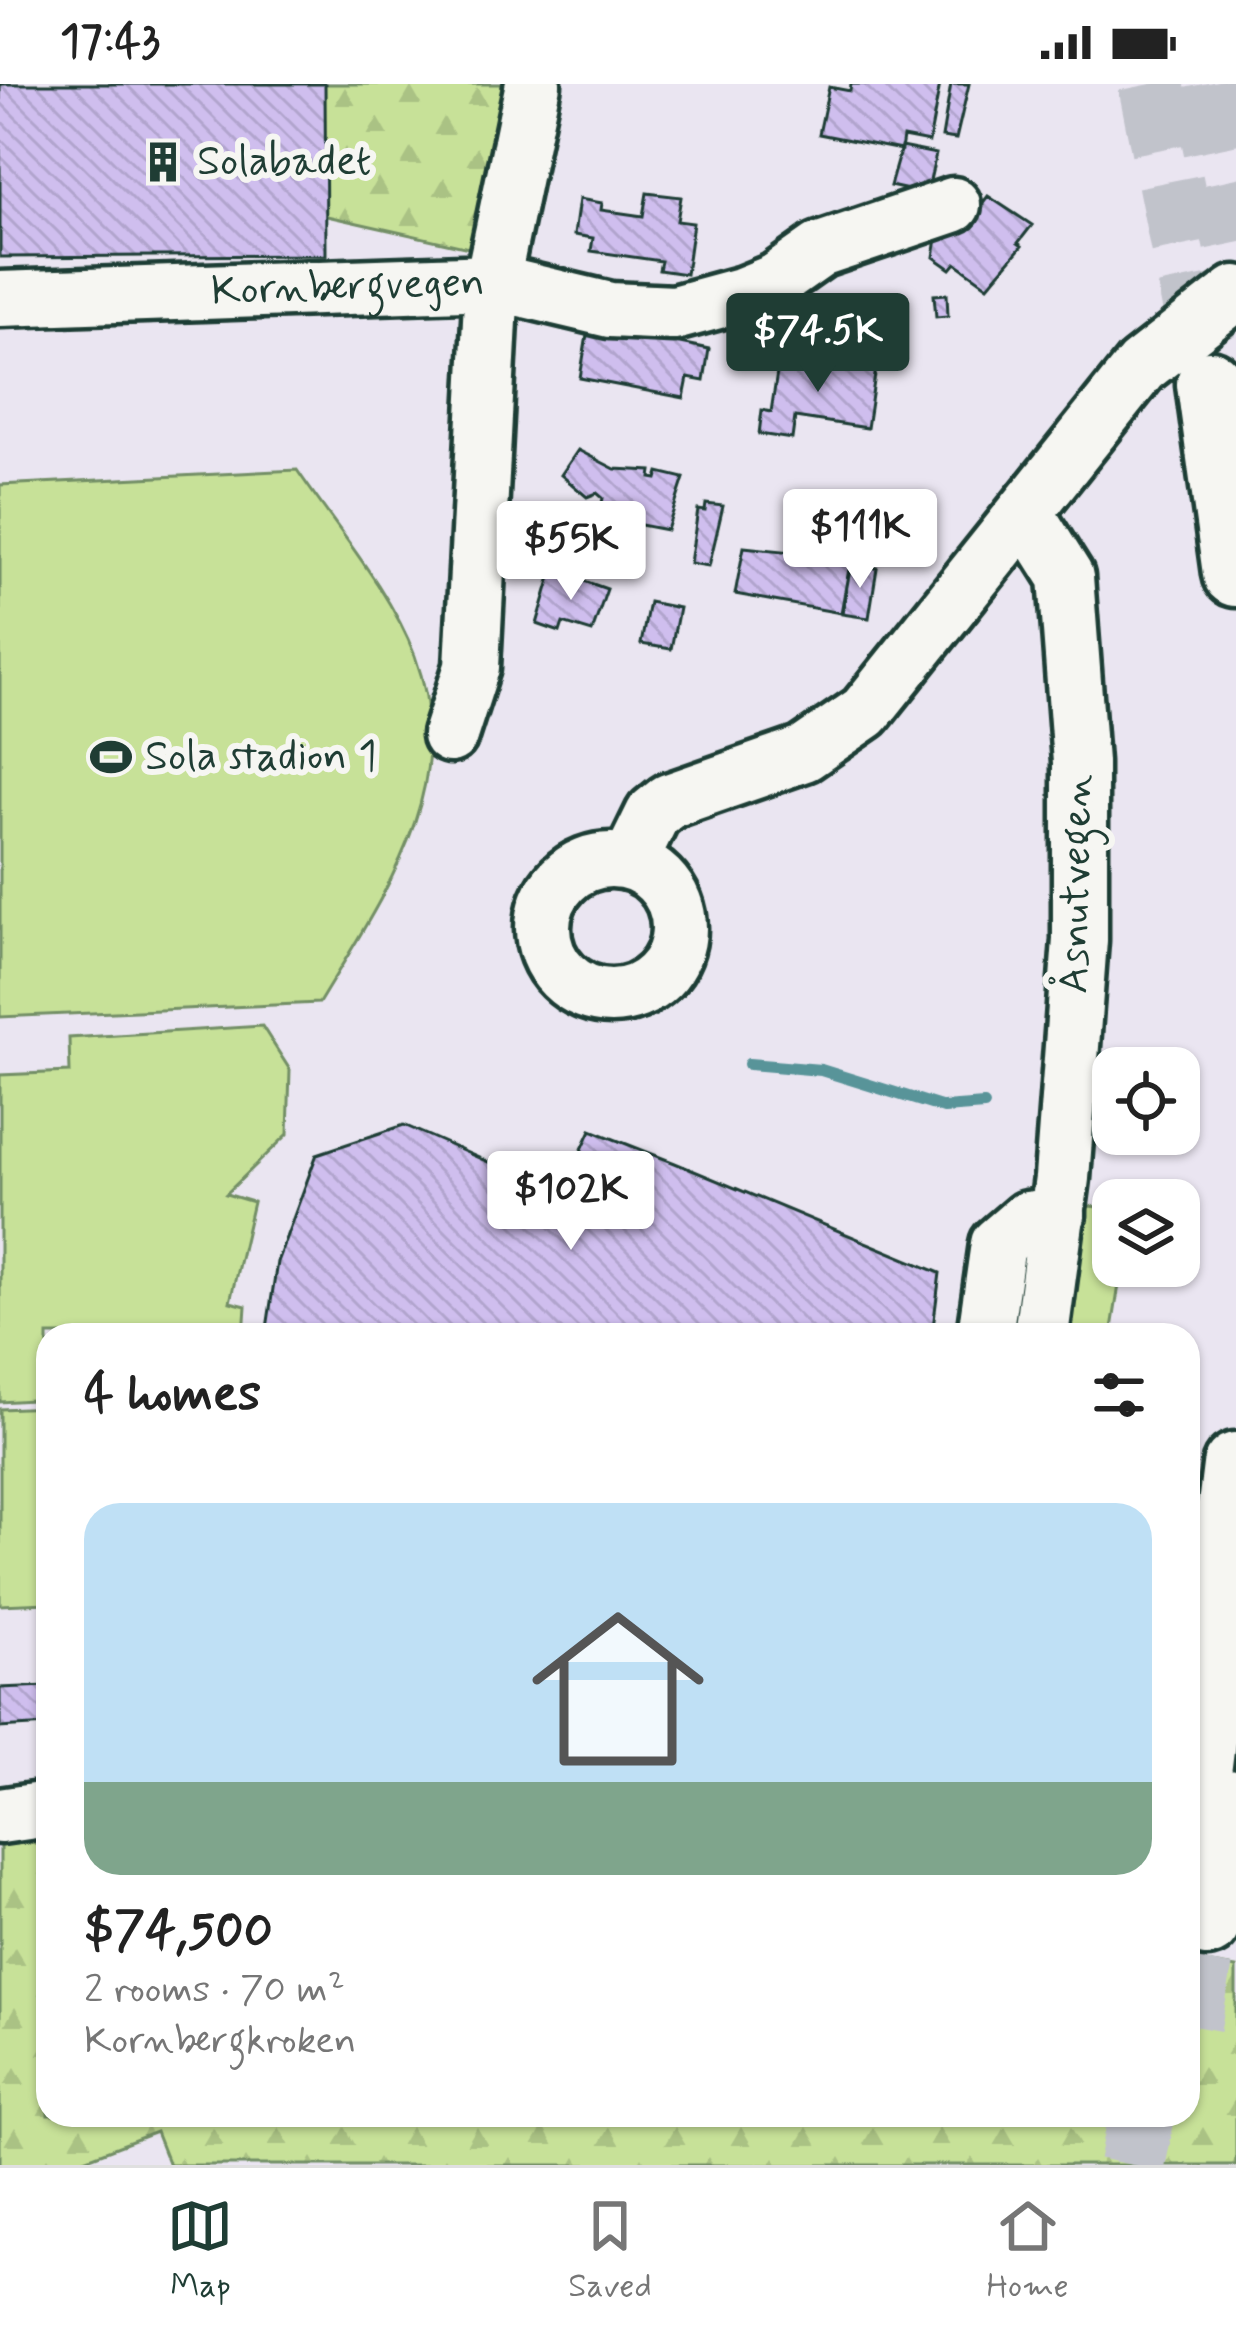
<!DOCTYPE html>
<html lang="en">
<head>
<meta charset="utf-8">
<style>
  :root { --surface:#fff; --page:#f6f6f6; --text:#222; --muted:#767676; --line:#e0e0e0; --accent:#1f3d34 }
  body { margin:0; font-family:Mynerve,sans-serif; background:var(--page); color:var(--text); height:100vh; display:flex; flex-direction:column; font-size:45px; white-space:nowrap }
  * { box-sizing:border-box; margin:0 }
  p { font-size:39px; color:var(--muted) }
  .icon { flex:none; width:66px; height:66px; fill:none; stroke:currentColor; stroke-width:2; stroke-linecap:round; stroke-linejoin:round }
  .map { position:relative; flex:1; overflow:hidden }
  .sheet { position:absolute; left:36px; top:1239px; width:1164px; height:804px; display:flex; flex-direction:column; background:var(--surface); border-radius:36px; box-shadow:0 3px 9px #0004 }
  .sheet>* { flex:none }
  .tools { position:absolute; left:1092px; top:963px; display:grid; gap:24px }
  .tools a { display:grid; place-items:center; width:108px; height:108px; border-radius:24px; background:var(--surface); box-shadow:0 3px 9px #0004; font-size:60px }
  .price { position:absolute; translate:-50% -102px; padding:0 27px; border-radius:12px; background:#fff; color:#222; font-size:39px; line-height:78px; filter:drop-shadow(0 3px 6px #0008) }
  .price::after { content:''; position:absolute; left:50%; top:72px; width:36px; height:27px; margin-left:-18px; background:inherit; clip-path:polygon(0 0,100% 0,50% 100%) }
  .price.selected { background:var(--accent); color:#fff }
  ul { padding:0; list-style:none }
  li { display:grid; align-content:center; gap:24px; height:636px; padding:0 48px }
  li span { display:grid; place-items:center; height:372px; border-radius:36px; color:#555 }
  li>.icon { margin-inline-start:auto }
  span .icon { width:216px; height:216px; fill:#fffc; stroke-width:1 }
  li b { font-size:51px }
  h2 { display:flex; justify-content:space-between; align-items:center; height:144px; padding:0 48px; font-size:51px }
  .status { display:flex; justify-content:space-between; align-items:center; height:84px; padding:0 60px; background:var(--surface); direction:ltr }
  .status svg { height:33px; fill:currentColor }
  .menu { display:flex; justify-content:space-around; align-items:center; height:168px; border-top:3px solid var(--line); background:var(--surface); font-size:33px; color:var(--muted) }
  .menu a { display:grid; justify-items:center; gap:6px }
  .menu .selected { color:var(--accent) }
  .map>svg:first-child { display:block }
  .grass { fill:#c7e198; stroke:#738f66; stroke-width:3 }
  .forest { fill:url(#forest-firs); stroke:#738f66; stroke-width:3 }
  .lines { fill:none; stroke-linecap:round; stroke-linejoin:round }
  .stream { stroke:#599499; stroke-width:12 }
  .building { fill:url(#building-back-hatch); stroke:#1f3d34; stroke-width:3 }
  .highway-tunnel { stroke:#c1c3cb; stroke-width:66; stroke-dasharray:66 33; stroke-linecap:butt }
  .minor-casing { stroke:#1f3d34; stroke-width:63 }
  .highway-casing { stroke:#1f3d34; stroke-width:75 }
  .minor { stroke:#f6f6f2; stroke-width:54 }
  .highway { stroke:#f6f6f2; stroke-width:66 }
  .labels { text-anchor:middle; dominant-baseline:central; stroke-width:12; stroke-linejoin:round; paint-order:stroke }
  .poi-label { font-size:42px; fill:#1f3d34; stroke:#f6f6f2; text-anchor:start }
  .street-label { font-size:42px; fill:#1f3d34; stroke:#f6f6f2 }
</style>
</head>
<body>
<div class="status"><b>17:43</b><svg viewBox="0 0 49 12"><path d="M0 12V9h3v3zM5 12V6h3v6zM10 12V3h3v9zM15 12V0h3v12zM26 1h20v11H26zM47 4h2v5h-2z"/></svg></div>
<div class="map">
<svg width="1236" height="2081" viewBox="0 0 1236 2081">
  <defs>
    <pattern id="forest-firs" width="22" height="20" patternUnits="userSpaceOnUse" patternTransform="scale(3)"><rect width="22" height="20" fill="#c7e198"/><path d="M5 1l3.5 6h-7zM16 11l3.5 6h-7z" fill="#aac284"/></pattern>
    <pattern id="building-back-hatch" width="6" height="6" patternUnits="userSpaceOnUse" patternTransform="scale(3)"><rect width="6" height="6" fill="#cfbeee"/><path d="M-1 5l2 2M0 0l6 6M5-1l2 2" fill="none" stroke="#b1a4cd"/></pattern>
  </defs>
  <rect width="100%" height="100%" fill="#eae5f1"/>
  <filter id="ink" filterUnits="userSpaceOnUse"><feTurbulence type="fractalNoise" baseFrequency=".00833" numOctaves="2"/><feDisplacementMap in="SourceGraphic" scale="24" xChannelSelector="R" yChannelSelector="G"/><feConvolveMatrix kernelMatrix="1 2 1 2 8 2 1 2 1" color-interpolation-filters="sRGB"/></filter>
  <g filter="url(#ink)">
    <path class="grass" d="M297 386C337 445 390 506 415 572 463 702 383 812 319 919L0 933V401Z
      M262 942 290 986 288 1050 226 1110 253 1118 230 1218 246 1222 244 1251H48V1315L0 1318V991L70 988 69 954Z
      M1075 1121 1113 1124V1182H1122L1111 1251H1056Z
      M48 1323V1519L0 1521V1325Z"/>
    <path class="forest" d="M265 0H520L482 167 247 114Z
      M48 1759V2031H1188V1876L1236 1884V2081H169L156 2048 69 2081H0V1760Z"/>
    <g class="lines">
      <path class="stream" d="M749 980 821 986 944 1024 984 1021"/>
    </g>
    <path class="building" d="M0 0H325L326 171 0 173Z
      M851 0H940L929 58 903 53 901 66 819 50 829 3 850 7Z
      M951 0H969L956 55 942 53Z
      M901 63 936 70 927 110 890 102Z
      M647 109 681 113 677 137 693 139 686 190 659 186 661 177 591 167 593 154 574 151 579 115 602 119 601 126 643 132Z
      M988 112 1032 141 1018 159 1022 162 988 202 956 179 951 185 934 173 940 136 968 138Z
      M947 210 948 232 936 233 934 211Z
      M607 244 709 265 704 297 688 294 684 314 580 294 588 245Z
      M780 269 876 284 867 344 795 333 792 355 759 350 762 326 771 328Z
      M578 366 615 385 652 387 651 394 657 395 659 388 684 394 667 446 599 433 603 414 597 409 587 413 561 391Z
      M706 420 723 422 709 482 690 479 698 426 705 427Z
      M744 463 851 474 841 529 735 510Z
      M851 480 877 484 869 534 842 530Z
      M553 486 607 505 592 548 563 539 560 548 537 540Z
      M649 518 679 524 671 565 641 560Z
      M404 1041 561 1110 591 1046 675 1079 940 1189 932 1251H266L277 1178 317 1070Z
      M48 1602V1641L0 1644V1604Z"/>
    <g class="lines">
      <path class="highway-tunnel" d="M1151 0 1210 297
        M1203 0 1236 159
        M1188 1941 1207 1839
        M1132 2081 1142 2031"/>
      <g class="minor-casing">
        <g id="minor">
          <path id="s1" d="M0 215 492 198 533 0"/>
          <path d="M1027 431 1066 493 1080 678V856L1062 1094 1041 1251"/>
          <path d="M450 651 472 583 492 198 610 226 674 229 744 210 776 197 820 166 953 121"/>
          <circle cx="611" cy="844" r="68"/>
          <path d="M630 777 653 730 669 717 804 670 865 628 1141 283 1236 209"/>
          <path d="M985 1251 998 1160 1027 1135 1058 1131"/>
          <path d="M0 1732 48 1725"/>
        </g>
      </g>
      <g class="highway-casing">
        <path id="highway" d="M1210 300 1236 489
          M1188 1769 1236 1382
          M1207 1839 1228 1719"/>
      </g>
      <use href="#minor" class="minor"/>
      <use href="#highway" class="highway"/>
    </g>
  </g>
  <defs>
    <g id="building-bare" transform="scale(3.24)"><path d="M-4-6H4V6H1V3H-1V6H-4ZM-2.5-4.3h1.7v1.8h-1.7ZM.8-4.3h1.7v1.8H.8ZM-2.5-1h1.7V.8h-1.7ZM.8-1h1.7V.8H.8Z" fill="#1f3d34" stroke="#f6f6f2" stroke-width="2.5" paint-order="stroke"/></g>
    <g id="stadium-bare" transform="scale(3.24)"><path d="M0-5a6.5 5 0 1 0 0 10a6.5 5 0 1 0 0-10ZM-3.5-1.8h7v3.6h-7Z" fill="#1f3d34" stroke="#f6f6f2" stroke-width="2.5" paint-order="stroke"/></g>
  </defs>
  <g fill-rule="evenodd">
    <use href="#building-bare" x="163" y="78"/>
    <use href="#stadium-bare" x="111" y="673"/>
  </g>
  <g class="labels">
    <g class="poi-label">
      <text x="197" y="78">Solabadet</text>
      <text x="145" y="673">Sola stadion 1</text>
    </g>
    <g class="street-label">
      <text stroke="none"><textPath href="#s1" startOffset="348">Kornbergvegen</textPath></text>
      <text transform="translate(1077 800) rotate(-89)">Åsnutvegen</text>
    </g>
  </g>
</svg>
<div class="tools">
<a><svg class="icon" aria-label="locate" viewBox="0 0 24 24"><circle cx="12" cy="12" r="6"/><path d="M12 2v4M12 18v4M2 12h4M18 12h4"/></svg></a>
<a><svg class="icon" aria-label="layers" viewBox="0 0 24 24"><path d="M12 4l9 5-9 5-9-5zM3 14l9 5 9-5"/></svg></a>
</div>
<b class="price selected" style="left:818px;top:311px">$74.5K</b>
<b class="price" style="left:860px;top:507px">$111K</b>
<b class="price" style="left:571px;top:519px">$55K</b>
<b class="price" style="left:571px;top:1169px">$102K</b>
<section class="sheet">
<h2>4 homes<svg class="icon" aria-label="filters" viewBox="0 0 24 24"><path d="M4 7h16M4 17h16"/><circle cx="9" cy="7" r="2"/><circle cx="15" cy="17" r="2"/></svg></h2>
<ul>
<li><span style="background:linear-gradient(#bfe0f5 75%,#7fa58c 0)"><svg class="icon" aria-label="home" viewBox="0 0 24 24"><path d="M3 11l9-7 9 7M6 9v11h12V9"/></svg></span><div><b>$74,500</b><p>2 rooms · 70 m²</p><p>Kornbergkroken</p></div></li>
</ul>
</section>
</div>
<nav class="menu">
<a class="selected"><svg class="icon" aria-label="map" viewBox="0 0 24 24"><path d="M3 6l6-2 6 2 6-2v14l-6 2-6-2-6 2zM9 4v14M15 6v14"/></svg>Map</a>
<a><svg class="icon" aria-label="saved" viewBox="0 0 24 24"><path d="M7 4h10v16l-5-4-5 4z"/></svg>Saved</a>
<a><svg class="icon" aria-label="home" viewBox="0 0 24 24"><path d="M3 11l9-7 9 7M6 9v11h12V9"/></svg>Home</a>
</nav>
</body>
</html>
